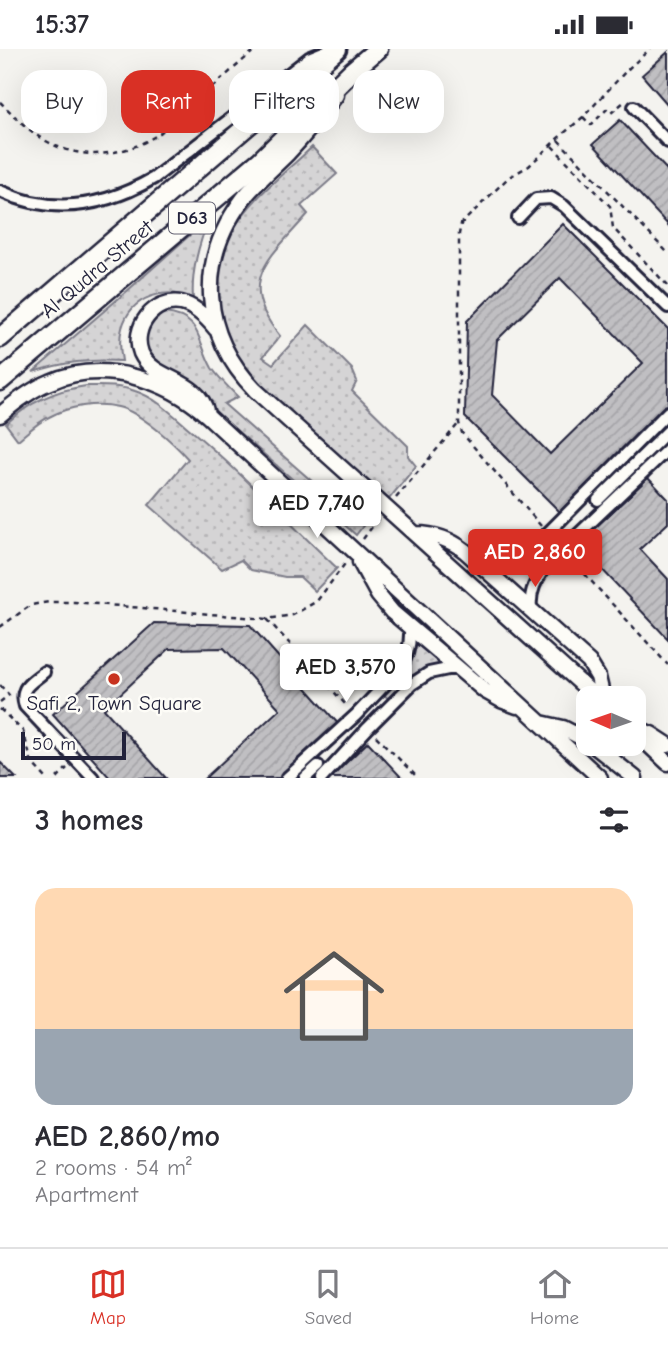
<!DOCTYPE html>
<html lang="en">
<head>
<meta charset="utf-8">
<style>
  :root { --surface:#fff; --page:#f2f2f3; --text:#2b2b33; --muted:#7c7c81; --line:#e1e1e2; --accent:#d93025 }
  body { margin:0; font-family:"Comic Neue",sans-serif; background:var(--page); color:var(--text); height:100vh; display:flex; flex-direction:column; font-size:26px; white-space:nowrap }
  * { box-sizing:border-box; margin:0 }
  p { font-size:23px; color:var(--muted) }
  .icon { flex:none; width:38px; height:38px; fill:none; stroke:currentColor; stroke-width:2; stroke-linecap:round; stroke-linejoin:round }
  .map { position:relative; height:729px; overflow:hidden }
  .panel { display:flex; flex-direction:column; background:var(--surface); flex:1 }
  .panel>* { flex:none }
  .guide { position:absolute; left:21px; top:21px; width:626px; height:63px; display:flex; gap:14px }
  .needle { width:46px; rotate:272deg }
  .fabs { position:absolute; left:576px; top:637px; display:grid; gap:14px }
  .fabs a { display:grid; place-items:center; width:70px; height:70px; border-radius:14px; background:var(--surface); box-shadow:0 7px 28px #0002; font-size:35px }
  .scale { position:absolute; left:21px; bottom:18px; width:105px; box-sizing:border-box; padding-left:7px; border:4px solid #22223b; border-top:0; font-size:19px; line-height:24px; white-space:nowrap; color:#22223b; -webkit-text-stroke:5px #fdfcf7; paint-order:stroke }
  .price { position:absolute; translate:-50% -60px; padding:0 16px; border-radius:7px; background:#fff; color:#222; font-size:23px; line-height:46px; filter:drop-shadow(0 2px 4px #0008) }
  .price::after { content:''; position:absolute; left:50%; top:42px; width:21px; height:16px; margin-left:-10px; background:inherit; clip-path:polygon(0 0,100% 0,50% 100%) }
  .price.selected { background:var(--accent); color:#fff }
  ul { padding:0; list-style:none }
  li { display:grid; align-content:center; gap:14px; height:371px; padding:0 35px }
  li+li { border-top:2px solid var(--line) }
  li span { display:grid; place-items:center; height:217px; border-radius:21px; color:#555 }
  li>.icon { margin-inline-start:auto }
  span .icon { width:126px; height:126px; fill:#fffc; stroke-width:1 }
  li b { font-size:30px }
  h2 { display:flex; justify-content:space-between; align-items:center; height:84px; padding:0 35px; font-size:30px }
  .tag { padding:0 24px; border-radius:21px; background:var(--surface); box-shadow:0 7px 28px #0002; font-size:24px; line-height:63px }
  .tag.selected { background:var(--accent); color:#fff }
  .status { display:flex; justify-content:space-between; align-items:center; height:49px; padding:0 35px; background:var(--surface); direction:ltr }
  .status svg { height:19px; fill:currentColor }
  .menu { display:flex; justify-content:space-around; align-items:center; height:98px; border-top:2px solid var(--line); background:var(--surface); font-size:19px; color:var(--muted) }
  .menu a { display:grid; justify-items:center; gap:4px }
  .menu .selected { color:var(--accent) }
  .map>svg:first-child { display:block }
  .garden { fill:url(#garden-dots); stroke:#7c7b88; stroke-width:2 }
  .building { fill:url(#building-hatch); stroke:#22223b; stroke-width:2; fill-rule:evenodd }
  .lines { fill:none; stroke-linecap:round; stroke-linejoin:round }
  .minor-casing { stroke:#22223b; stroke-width:16 }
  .tertiary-casing { stroke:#22223b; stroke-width:19 }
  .primary-casing { stroke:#22223b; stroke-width:23 }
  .path { stroke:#22223b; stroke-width:2.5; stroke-dasharray:5 5; stroke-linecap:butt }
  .minor { stroke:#fdfcf7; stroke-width:10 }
  .tertiary { stroke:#fdfcf7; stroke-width:14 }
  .primary { stroke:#fdfcf7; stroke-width:18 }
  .poi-dot { fill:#c8321e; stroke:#fdfcf7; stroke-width:2.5 }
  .labels { text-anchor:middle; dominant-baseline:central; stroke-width:5; stroke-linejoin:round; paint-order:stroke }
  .shield { fill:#fdfcf7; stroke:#646373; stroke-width:2 }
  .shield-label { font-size:19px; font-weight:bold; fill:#22223b }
  .street-label { font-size:21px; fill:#22223b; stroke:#fdfcf7 }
  .poi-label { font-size:21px; fill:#22223b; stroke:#fdfcf7 }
</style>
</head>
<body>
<div class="status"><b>15:37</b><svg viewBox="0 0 49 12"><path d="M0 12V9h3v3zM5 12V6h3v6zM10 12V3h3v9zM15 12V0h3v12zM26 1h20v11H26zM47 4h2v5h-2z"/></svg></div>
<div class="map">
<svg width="668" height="729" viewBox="0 0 668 729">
  <defs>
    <pattern id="garden-dots" width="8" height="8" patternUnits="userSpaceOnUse" patternTransform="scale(1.75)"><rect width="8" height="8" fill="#d5d4d5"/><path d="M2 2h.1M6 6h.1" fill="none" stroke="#b7b6b8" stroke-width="1.8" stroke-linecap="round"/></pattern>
    <pattern id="building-hatch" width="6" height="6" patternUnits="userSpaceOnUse" patternTransform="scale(1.75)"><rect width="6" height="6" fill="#c0bfc2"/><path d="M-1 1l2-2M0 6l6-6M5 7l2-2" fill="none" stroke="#a5a4a8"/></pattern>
  </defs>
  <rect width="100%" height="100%" fill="#f4f3ef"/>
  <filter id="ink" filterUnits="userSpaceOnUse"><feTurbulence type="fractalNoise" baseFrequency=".0143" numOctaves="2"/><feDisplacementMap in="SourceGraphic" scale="14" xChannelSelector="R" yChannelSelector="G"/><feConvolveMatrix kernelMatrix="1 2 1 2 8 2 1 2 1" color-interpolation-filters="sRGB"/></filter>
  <g filter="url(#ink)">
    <path class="garden" d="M312 98 337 125 301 157 308 165C271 208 234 232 280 287L263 308 273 315 308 276 352 320 357 332 352 342 408 397V407L416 417 389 450C363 428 337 405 311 383 294 368 274 354 259 337 220 297 204 235 231 184 250 150 284 125 312 98Z
      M209 169C199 195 191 222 193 250 165 237 131 247 122 279 119 289 120 301 122 312 88 310 65 313 33 323L126 243Z
      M164 264C203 268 196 291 212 319 219 329 229 339 238 348L224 355 363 477 356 486 218 365 194 341 151 314 143 287 155 268Z
      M86 337C102 337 119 336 135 342 157 349 174 367 192 382 243 425 288 473 337 519L315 542 300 528H285L251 521 241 511 222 520 149 456 188 410C173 393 140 363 118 358 96 353 69 357 49 368 38 373 28 383 18 391L6 375C28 354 55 341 86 337Z
      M414 593 441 615C419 620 406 636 390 651L383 645 406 623Z"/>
    <path class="building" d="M668 3V56L642 26Z
      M620 71 668 122V176L593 95Z
      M563 175 668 280V357L562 465 465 368 467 272ZM560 229 643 314 550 405 492 346 497 291Z
      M648 429 668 450V474L640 500 668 530V590L578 495Z
      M154 574 250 576 341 678 285 729H205L280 660 224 599 169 600 104 660 166 729H110L53 665Z
      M368 693 402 729H330Z
      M0 713 16 729H0Z"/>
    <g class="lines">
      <g class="minor-casing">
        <path id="minor" d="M634 58 668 93
          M0 142C53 167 106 157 154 129L309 9 331 0
          M518 169 536 150 551 149 564 157 668 258
          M598 451 668 382
          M487 521C503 520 515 513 528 504L668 363
          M531 560C529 541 537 530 547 515L668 400
          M44 623C30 635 19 638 25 657L93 729
          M287 729 356 666 399 621C408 608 411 595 410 578
          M305 729 318 717
          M322 729 368 679 412 635 429 624 448 620H458"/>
      </g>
      <g class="tertiary-casing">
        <path id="tertiary" d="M336 46C321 66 305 86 288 104 273 119 256 133 243 150 196 213 201 285 255 341L597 649
          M207 365C199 328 154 333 141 304 131 279 154 249 181 254 195 257 207 269 216 280
          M0 366C14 354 32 340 50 333 103 310 166 330 208 367L600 729
          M416 485C435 485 450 490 465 502L589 613 598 628 603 649
          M360 513 378 546 392 563 485 642 501 651 517 657
          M541 674 563 679 588 692
          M634 678 651 685 668 696
          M634 682 668 714
          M592 695 635 729"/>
      </g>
      <g class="primary-casing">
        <path id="primary" d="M0 289 337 0
          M0 332 261 111 351 23 378 0"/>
      </g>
      <path class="path" d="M0 53C14 66 29 83 46 92 83 113 126 107 160 84L256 0
        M583 68 591 76 607 60 611 64 624 53
        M558 91 668 204
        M552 97 610 157 613 179 668 237
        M396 449 459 374
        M541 477 462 384 459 374V185L461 175 509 128 529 117 557 90 583 68 628 20 650 0
        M363 490 378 470
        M571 510 668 616
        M267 570 347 657
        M0 578 31 556 49 553H74L267 570 293 566 317 552 347 512
        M0 636 9 646 0 653
        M0 660 23 682 32 714 46 729
        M376 687 418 729
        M57 729 67 719"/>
      <use href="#minor" class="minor"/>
      <use href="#tertiary" class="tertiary"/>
      <use href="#primary" class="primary"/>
    </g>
  </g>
  <circle class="poi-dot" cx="114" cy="630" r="7"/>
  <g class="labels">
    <rect class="shield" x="169" y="153.5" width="46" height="31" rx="5"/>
    <g class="shield-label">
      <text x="192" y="169">D63</text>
    </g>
    <g class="street-label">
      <text transform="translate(97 220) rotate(-40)">Al Qudra Street</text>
    </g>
    <g class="poi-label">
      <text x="114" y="654">Safi 2, Town Square</text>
    </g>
  </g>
</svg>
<div class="fabs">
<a><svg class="needle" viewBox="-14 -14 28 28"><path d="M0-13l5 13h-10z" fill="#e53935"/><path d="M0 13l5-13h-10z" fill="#7c7c81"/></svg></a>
</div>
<div class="scale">50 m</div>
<b class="price" style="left:317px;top:491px">AED 7,740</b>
<b class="price selected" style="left:535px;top:540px">AED 2,860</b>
<b class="price" style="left:346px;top:655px">AED 3,570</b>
<div class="guide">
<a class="tag">Buy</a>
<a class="tag selected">Rent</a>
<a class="tag">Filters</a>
<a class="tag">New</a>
</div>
</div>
<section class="panel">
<h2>3 homes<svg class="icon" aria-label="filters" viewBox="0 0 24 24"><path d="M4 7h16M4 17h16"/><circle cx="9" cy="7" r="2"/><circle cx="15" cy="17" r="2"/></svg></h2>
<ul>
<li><span style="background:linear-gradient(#ffd9b3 65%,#9aa5b1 0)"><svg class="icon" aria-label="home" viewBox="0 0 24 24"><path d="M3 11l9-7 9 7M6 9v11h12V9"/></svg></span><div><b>AED 2,860/mo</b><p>2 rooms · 54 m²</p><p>Apartment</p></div></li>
</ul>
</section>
<nav class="menu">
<a class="selected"><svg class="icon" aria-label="map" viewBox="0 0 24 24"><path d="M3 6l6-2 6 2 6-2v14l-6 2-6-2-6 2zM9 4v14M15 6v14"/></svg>Map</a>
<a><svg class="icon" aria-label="saved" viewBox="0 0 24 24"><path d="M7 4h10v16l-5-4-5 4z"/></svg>Saved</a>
<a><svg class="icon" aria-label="home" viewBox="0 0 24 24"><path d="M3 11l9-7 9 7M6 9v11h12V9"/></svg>Home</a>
</nav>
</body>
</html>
